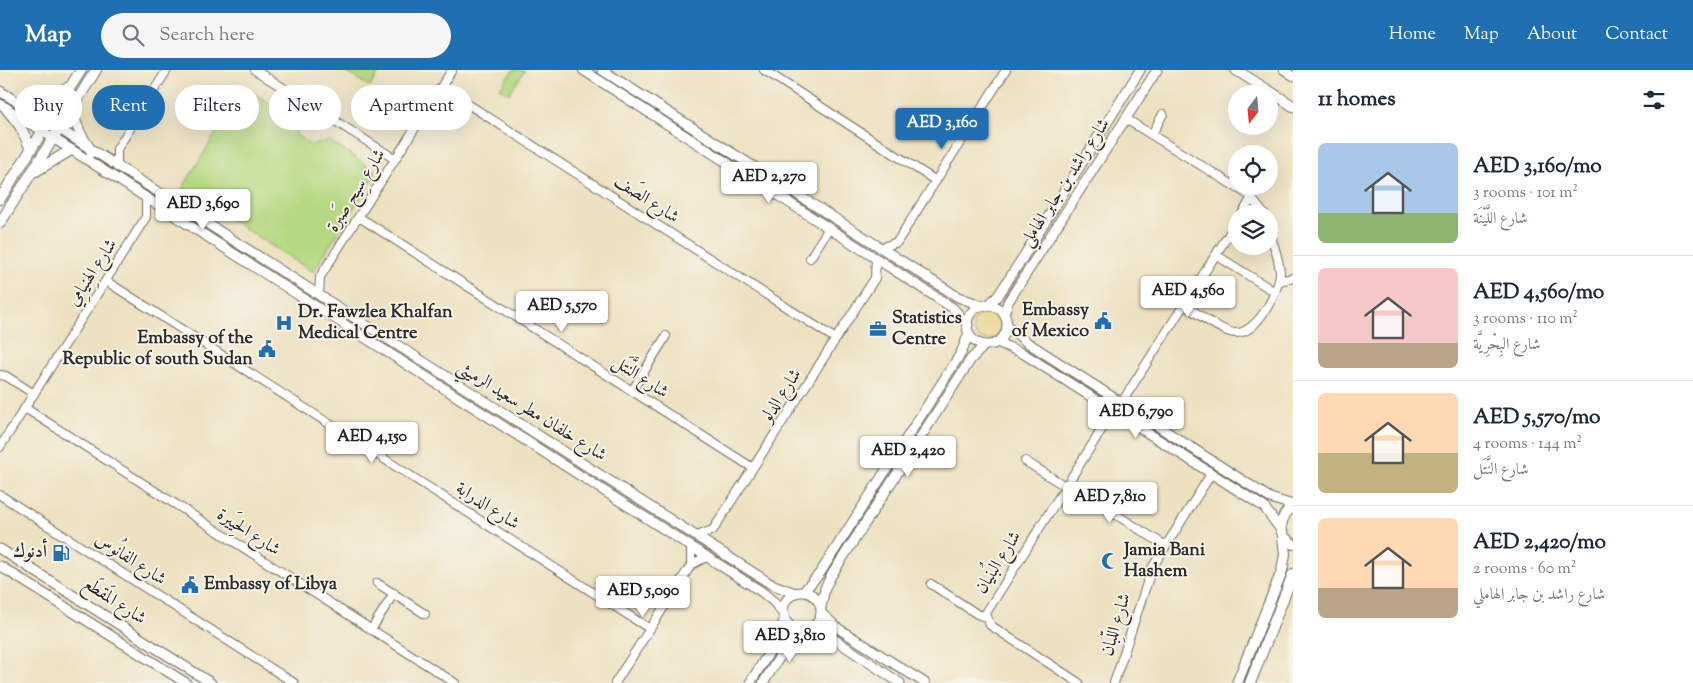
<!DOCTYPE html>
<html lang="en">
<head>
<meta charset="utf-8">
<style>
  :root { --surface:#fff; --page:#f6f6f7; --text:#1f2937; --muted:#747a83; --line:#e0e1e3; --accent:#1f6fb2 }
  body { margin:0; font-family:"Sorts Mill Goudy",Amiri,serif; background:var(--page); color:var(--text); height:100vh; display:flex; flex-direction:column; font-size:19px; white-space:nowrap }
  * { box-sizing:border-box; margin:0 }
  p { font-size:16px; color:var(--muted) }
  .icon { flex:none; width:28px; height:28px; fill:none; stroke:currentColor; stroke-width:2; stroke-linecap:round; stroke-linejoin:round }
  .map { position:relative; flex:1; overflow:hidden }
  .panel { display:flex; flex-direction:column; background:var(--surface); width:400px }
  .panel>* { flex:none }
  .hud { position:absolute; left:15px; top:15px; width:475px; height:45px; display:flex; gap:10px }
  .needle { width:32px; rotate:196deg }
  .tools { position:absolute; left:1228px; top:15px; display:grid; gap:10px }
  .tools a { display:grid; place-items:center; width:50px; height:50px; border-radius:50%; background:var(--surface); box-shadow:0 5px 20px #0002; font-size:25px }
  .price { position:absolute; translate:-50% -42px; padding:0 11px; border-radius:5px; background:#fff; color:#222; font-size:16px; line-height:32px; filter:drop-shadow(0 1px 2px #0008) }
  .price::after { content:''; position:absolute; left:50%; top:30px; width:15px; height:11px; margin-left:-8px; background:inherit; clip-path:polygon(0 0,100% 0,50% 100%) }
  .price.on { background:var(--accent); color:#fff }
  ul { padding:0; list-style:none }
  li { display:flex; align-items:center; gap:15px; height:125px; padding:0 25px }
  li+li { border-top:1px solid var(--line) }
  li span { display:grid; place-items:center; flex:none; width:140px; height:100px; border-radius:8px; color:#555 }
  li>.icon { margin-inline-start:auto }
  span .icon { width:60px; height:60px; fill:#fffc; stroke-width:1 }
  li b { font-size:21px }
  h2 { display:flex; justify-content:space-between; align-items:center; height:60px; padding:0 25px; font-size:21px }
  .pill { padding:0 18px; border-radius:22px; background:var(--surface); box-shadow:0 5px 20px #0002; font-size:18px; line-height:45px }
  .pill.on { background:var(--accent); color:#fff }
  header { display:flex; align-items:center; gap:30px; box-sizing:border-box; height:70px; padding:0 25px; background:var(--accent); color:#fff }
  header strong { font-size:24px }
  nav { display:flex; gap:28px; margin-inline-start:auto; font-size:18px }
  .search { width:350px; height:45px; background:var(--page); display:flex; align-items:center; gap:12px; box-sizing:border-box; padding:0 18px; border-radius:28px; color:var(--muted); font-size:19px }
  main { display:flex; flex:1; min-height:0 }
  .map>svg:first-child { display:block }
  .green { fill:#b5d982; stroke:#708256 }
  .sand { fill:#eeda9e; stroke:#8c8264 }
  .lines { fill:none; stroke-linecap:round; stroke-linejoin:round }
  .minor-casing { stroke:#6f6b60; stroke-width:10 }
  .tertiary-casing { stroke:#6f6b60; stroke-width:11 }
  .secondary-casing { stroke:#6f6b60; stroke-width:12 }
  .minor { stroke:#fff; stroke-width:8 }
  .tertiary { stroke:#fff; stroke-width:9 }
  .secondary { stroke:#fff; stroke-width:10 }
  .labels { text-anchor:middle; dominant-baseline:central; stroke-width:4; stroke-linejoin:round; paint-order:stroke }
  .street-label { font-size:18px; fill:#2b2b2b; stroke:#f7f3e8 }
  .poi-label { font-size:18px; font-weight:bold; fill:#2b2b2b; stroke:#f7f3e8; text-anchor:start }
</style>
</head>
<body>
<header>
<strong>Map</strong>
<div class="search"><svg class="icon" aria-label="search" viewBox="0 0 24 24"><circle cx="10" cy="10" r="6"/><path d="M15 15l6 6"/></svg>Search here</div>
<nav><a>Home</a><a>Map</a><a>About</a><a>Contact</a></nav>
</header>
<main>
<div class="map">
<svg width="1293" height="613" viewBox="0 0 1293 613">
  <rect width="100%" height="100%" fill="#f7f3e8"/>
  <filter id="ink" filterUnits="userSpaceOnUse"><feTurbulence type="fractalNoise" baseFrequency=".02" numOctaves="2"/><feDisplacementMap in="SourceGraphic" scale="10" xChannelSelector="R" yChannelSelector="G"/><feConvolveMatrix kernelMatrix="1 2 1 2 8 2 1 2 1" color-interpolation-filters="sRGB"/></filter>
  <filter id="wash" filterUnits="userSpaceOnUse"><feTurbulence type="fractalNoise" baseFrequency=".0096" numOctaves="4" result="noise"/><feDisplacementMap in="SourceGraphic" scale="20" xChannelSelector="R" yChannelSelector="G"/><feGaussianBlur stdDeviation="1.12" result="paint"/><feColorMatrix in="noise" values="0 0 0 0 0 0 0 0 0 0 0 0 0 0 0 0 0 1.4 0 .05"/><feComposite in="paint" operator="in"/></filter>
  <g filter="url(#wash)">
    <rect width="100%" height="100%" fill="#ede1c1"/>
    <path class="green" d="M343 0H380L370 17Z
      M513 0H525L509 24 500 18Z
      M244 17 290 46 297 66 311 75 330 71 377 102 313 202 182 119Z"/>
    <path class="sand" d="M973 256a14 14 0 1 1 28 0a14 14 0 1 1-28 0Z"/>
  </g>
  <g filter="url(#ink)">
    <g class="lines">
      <g class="minor-casing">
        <path id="minor" d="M255 0 395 89
          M764 0 936 111
          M1284 0 1293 6
          M441 17 836 269
          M1126 49 1249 125 1264 144
          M1152 64 1163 44
          M117 97V79L167 0
          M1242 144 1252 127
          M359 147 753 398
          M881 178 897 172 1006 0
          M1216 185 1275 222
          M810 188 829 158
          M106 211 650 559
          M1279 211 1293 208
          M319 225 320 207 452 0
          M1184 235C1196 242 1221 262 1235 263 1256 265 1280 221 1280 202 1279 188 1273 174 1269 160
          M0 305 6 306 34 324
          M632 321 666 266
          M1122 332 1236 153
          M25 338 455 613
          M0 377 146 147V128
          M1025 391 1065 416
          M1067 414 1166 476
          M0 425 294 613
          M697 466 713 460 875 208 876 188
          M691 495 706 487
          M377 513 425 544
          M931 514 977 544 986 547
          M371 560 394 523
          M615 613 691 495V477
          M1079 613 990 555 986 543 1102 359
          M1114 613 1152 498 1211 404"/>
      </g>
      <g class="tertiary-casing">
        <path id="tertiary" d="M583 0 953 238 968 255
          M602 0 958 227 983 236
          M0 21 771 514 795 523
          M0 34 762 522 774 532 784 545
          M967 255a20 20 0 1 1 40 0a20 20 0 1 1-40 0Z
          M987 236 998 226 1025 184 1140 0
          M1004 244 1008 232 1157 0
          M1007 255 1025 271 1270 428 1293 435
          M997 272 1024 284 1264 437 1281 460
          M888 378 896 383
          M0 479 211 613
          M0 496 186 613
          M804 521 820 503 961 283 969 263
          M783 541a19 19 0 1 1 38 0a19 19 0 1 1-38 0Z
          M821 537 825 518 831 506 971 289 985 275
          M821 543 839 559 925 613
          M808 559 834 569 900 613
          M750 613 775 573 785 548
          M763 613 786 577 803 560"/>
      </g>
      <g class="secondary-casing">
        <path id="secondary" d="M1236 0 1293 36
          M6 38 20 56 31 79
          M27 39 43 33 69 17
          M71 41 81 65 92 82
          M36 101 71 80
          M0 129 81 0
          M0 153 96 0
          M1293 435C1280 447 1275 464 1293 474
          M1237 613 1282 501 1285 484 1283 467
          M1250 613 1293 504"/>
      </g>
      <use href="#minor" class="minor"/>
      <use href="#tertiary" class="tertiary"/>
      <use href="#secondary" class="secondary"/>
    </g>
  </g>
  <defs>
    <g id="civic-bare" transform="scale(1.35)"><path d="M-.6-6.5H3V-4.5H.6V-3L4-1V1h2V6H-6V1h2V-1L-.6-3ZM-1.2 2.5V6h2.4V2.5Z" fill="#1f6fb2" stroke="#f7f3e8" stroke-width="2.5" paint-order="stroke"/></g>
    <g id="hospital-bare" transform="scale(1.35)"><path d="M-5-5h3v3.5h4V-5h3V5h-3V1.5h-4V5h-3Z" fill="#1f6fb2" stroke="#f7f3e8" stroke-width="2.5" paint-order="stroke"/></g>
    <g id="office-bare" transform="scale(1.35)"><path d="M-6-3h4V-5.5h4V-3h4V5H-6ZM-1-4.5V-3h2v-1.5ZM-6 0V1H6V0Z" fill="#1f6fb2" stroke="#f7f3e8" stroke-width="2.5" paint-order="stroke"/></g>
    <g id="fuel-bare" transform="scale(1.35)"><path d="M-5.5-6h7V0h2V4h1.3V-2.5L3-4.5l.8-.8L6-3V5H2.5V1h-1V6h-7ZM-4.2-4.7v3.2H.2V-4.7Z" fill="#1f6fb2" stroke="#f7f3e8" stroke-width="2.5" paint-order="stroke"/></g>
    <g id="mosque-bare" transform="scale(1.35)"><path d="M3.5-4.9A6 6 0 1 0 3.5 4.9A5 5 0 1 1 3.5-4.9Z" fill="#1f6fb2" stroke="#f7f3e8" stroke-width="2.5" paint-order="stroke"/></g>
  </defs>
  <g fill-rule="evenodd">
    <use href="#civic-bare" x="1103" y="251"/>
    <use href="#hospital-bare" x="284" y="253"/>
    <use href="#office-bare" x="878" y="259"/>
    <use href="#civic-bare" x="267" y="279"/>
    <use href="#fuel-bare" x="61" y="483"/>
    <use href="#mosque-bare" x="1110" y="491"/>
    <use href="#civic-bare" x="190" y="515"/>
  </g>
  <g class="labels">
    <g class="street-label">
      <text transform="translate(1066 113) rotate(-57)">شارع راشد بن جابر الهاملي</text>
      <text transform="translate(357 121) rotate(-58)">شارع سِيح صَبرة</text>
      <text transform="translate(646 130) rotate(33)">شارع الصَف</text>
      <text transform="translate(93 203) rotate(-57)">شارع الهِنيامِي</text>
      <text transform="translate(640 308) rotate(33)">شارع النَّتَل</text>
      <text transform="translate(782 326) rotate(-57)">شارع الدلو</text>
      <text transform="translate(531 342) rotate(32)">شارع خلفان مطر سعيد الرميثي</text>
      <text transform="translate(487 437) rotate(33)">شارع الدرابة</text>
      <text transform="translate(248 463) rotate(33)">شارع الحِيَيرة</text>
      <text transform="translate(130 490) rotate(33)">شارع الفانُوس</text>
      <text transform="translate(999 493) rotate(-58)">شارع البُنيان</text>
      <text transform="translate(114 532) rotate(33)">شارع المَقطَع</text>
      <text transform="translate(1117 555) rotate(-73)">شارع اللِّبان</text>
    </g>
    <g class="poi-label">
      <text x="1089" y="241" text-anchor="end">Embassy<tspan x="1089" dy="21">of Mexico</tspan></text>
      <text x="298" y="243">Dr. Fawzlea Khalfan<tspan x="298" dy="21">Medical Centre</tspan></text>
      <text x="892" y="249">Statistics<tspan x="892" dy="21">Centre</tspan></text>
      <text x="253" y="269" text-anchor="end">Embassy of the<tspan x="253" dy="21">Republic of south Sudan</tspan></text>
      <text x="1124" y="481">Jamia Bani<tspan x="1124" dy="21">Hashem</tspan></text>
      <text x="47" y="483" text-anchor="end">أدنوك</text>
      <text x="204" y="515">Embassy of Libya</text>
    </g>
  </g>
</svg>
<div class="tools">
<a><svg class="needle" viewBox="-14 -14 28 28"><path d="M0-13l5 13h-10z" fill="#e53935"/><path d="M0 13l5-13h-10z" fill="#747a83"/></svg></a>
<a><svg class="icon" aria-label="locate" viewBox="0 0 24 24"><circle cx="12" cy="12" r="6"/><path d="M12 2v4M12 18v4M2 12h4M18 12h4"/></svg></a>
<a><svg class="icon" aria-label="layers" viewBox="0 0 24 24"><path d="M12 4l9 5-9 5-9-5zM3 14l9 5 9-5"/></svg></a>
</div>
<b class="price on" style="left:942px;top:80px">AED 3,160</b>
<b class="price" style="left:769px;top:134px">AED 2,270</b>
<b class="price" style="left:203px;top:161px">AED 3,690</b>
<b class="price" style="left:1188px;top:248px">AED 4,560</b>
<b class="price" style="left:562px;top:263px">AED 5,570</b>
<b class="price" style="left:1136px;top:369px">AED 6,790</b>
<b class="price" style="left:372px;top:394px">AED 4,150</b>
<b class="price" style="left:908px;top:408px">AED 2,420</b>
<b class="price" style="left:1110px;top:454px">AED 7,810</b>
<b class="price" style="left:643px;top:548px">AED 5,090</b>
<b class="price" style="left:790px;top:593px">AED 3,810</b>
<div class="hud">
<a class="pill">Buy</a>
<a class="pill on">Rent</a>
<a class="pill">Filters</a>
<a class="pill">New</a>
<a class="pill">Apartment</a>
</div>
</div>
<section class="panel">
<h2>11 homes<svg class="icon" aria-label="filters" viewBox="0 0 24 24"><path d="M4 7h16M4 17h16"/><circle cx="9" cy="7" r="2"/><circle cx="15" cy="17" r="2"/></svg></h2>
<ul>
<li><span style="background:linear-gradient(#a9c7e8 70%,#8fb573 0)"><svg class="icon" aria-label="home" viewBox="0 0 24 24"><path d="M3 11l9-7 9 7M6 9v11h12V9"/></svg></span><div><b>AED 3,160/mo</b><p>3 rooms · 101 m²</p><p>شارع اللَّيْنَة</p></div></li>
<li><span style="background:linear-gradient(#f6c9c9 75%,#b9a48a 0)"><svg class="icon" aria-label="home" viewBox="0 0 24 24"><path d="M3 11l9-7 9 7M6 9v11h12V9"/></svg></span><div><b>AED 4,560/mo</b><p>3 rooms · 110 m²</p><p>شارع البِحْرِيَّة</p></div></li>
<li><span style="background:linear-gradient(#ffd9b3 60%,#c2b280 0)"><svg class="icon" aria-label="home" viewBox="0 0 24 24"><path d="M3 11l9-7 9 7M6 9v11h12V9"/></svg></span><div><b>AED 5,570/mo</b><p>4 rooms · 144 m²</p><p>شارع النَّتَل</p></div></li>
<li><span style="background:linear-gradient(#ffd9b3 70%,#b9a48a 0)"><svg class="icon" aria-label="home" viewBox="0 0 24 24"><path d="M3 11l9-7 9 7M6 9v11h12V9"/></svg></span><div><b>AED 2,420/mo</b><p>2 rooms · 60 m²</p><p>شارع راشد بن جابر الهاملي</p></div></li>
</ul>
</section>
</main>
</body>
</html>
